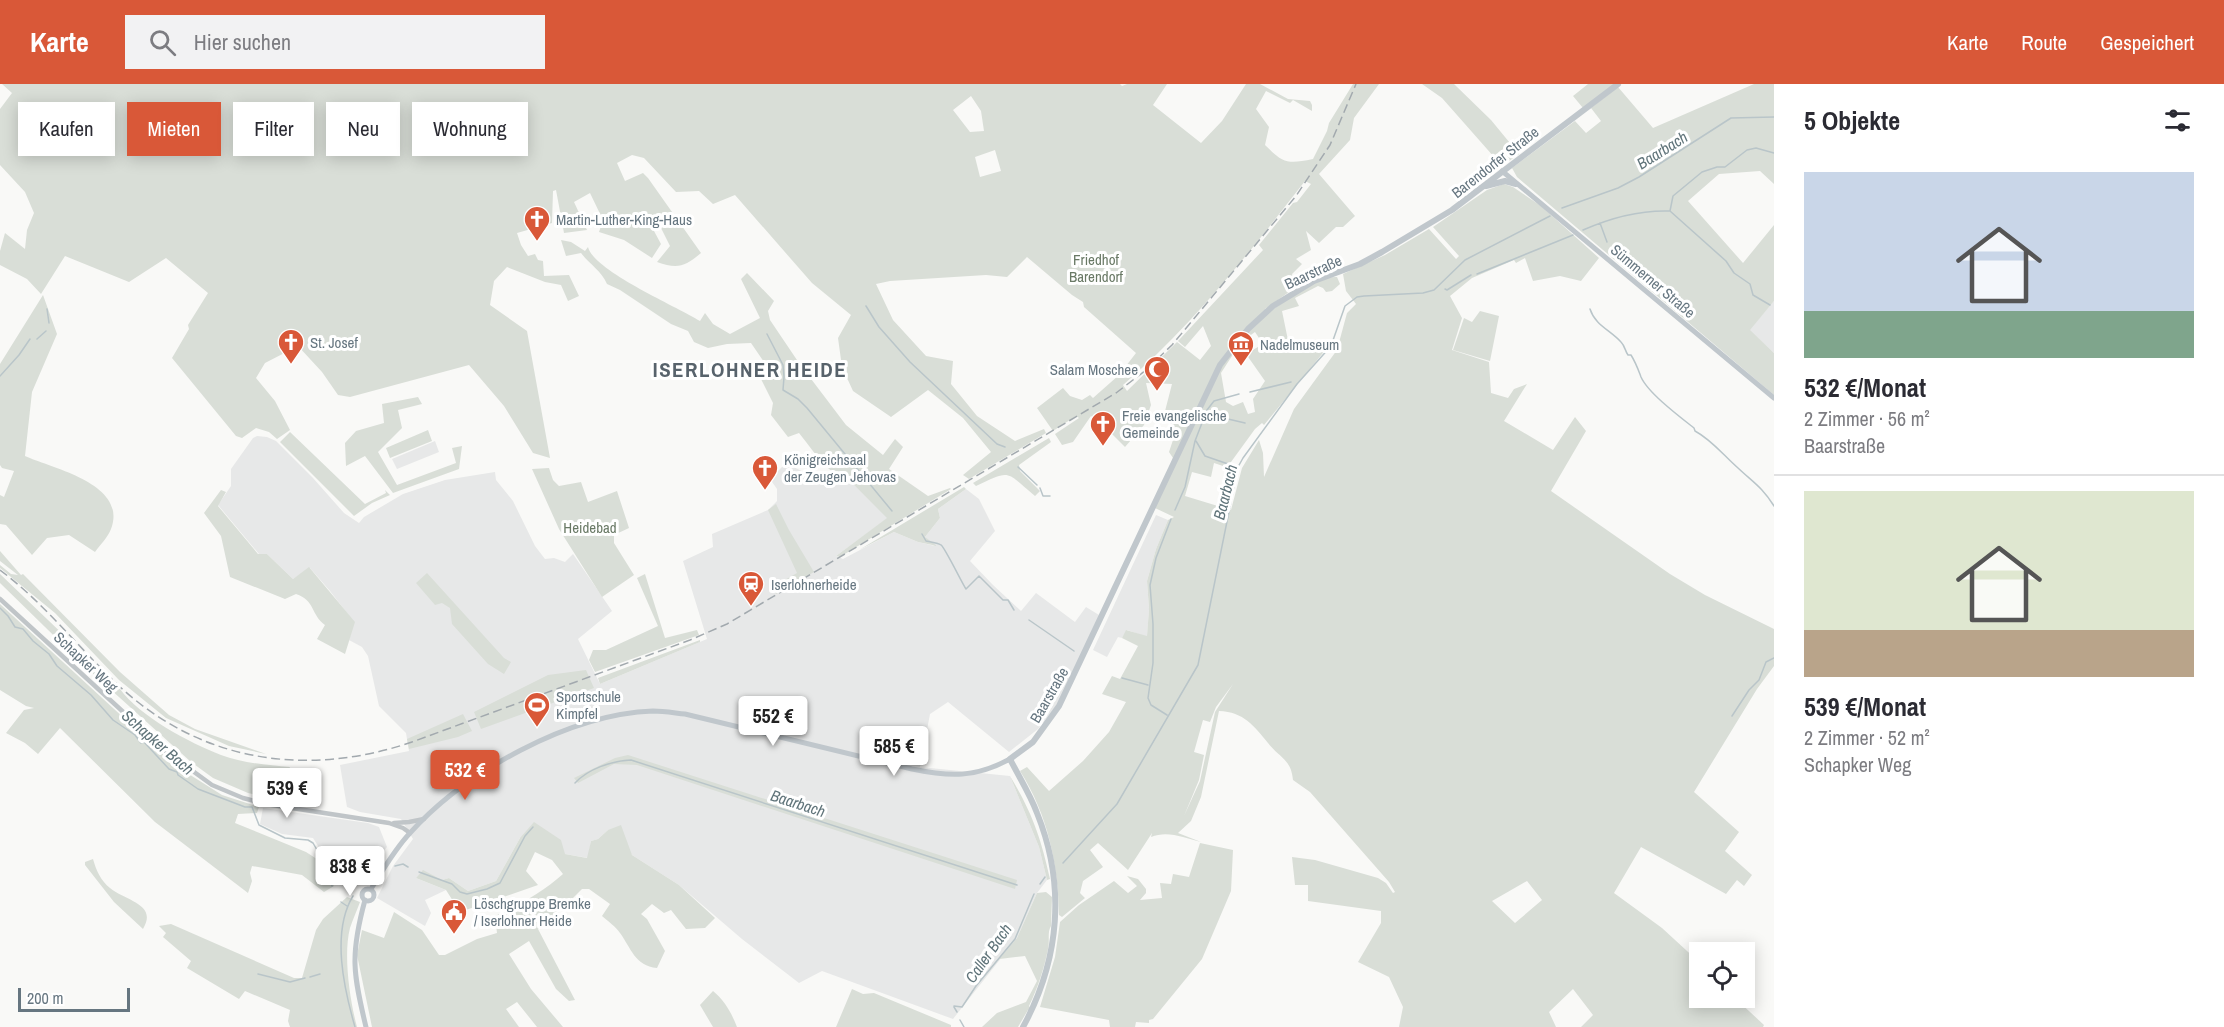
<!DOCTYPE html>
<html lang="de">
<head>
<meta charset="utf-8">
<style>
  :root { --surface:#fff; --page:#f2f2f3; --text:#2b2b33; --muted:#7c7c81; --line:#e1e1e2; --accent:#d95838 }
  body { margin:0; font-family:"Archivo Narrow",sans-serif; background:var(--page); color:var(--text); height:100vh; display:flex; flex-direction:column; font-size:22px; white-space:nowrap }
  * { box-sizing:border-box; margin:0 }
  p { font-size:20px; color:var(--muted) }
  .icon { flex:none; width:33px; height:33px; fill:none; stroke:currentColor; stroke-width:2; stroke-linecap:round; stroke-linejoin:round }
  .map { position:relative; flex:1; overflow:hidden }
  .side { display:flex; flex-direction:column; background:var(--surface); width:450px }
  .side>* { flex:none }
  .hud { position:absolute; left:18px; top:18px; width:570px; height:54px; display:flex; gap:12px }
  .controls { position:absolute; left:1689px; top:858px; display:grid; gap:12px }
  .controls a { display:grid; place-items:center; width:66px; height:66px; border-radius:0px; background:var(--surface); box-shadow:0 3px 15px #0003; font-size:30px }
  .scale { position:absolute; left:18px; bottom:15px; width:112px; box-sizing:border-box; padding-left:6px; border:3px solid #667680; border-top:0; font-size:16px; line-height:21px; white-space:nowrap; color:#667680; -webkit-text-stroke:4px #fff; paint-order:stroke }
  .price { position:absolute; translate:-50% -51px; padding:0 14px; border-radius:6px; background:#fff; color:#222; font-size:20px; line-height:39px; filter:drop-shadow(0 2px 3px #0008) }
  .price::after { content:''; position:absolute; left:50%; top:36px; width:18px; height:14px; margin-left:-9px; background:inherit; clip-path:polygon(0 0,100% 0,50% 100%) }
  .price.current { background:var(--accent); color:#fff }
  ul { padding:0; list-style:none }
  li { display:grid; align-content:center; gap:12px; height:318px; padding:0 30px }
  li+li { border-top:2px solid var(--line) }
  li span { display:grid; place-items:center; height:186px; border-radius:0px; color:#555 }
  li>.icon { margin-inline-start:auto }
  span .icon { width:108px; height:108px; fill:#fffc; stroke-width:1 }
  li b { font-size:26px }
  h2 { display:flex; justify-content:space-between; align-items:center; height:72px; padding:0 30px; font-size:26px }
  .tag { padding:0 21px; border-radius:0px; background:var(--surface); box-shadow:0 3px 15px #0003; font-size:21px; line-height:54px }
  .tag.current { background:var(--accent); color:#fff }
  header { display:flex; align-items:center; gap:36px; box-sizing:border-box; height:84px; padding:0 30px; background:var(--accent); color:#fff }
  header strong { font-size:28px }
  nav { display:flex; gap:33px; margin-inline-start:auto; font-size:21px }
  .search { width:420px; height:54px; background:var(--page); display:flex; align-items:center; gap:15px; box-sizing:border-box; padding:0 21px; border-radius:0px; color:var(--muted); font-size:22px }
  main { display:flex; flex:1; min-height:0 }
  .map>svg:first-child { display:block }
  .built { fill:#e7e8e8 }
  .green { fill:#d9ded7; fill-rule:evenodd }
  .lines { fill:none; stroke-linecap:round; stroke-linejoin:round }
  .stream { stroke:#b9c5c9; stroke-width:1.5 }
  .tertiary { stroke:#c0c5c8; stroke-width:4.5 }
  .secondary { stroke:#c0c7cc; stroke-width:5 }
  .primary { stroke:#c0c7cc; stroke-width:6 }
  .rail { stroke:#a2a9ae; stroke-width:1.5; stroke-dasharray:9 4.5; stroke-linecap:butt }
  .labels { text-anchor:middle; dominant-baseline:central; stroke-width:6; stroke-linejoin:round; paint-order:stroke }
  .street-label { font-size:15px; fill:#667680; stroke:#fff }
  .poi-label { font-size:15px; fill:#667680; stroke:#fff; text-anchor:start }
  .park-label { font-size:15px; fill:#697965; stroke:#fff }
  .water-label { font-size:16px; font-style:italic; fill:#60747a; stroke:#fff }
  .district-label { font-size:21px; font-weight:bold; letter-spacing:1.5px; fill:#58636c; stroke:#fff }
</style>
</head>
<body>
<header>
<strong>Karte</strong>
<div class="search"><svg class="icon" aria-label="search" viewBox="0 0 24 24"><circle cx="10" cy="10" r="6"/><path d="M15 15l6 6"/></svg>Hier suchen</div>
<nav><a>Karte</a><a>Route</a><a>Gespeichert</a></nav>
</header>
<main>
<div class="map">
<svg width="1774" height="943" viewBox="0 0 1774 943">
  <rect width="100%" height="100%" fill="#f9f9f7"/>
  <path class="built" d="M1774 217V269L1749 246Z
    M257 352 267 353 276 357 313 394 344 429 359 439 364 433 403 410 445 396 495 388 496 396 513 417 535 462 545 475 554 474 565 478 573 470 612 527 578 555 600 600 707 555 683 477 713 463 712 450 768 426 777 417V405L770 395 786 379 817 395 827 404 840 394H847L888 434 836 472 843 475 894 448 918 458 935 462 925 453 940 434 938 425 966 405 979 415 995 447 970 477 993 501 1021 527 1036 509 1075 538 1086 523 1099 531 1069 598 1056 622 1038 645 1009 668 948 618 930 630 920 683 1010 692 1039 763 1047 796 1037 809 1017 854 953 935 822 887 799 899 742 855 679 801 632 771 608 746 598 755 591 757 588 774 565 770 520 754 496 797 468 807 449 794 442 796 423 787 416 794 446 806 425 816 431 829 425 842 377 814 393 782 413 755 401 735 360 728 347 723 340 681 409 667 406 649 379 622 368 572 362 563 349 556 354 538 330 507 310 484 293 495 267 470H259L218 421 231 402V385L253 354Z
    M435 357 439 368 397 385 392 375Z
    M1156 431 1168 436 1156 465 1147 497 1149 525 1147 553 1127 546 1122 554 1118 553 1107 573 1093 566Z
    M263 724 368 739 379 743 387 763 354 799 341 798 313 754 282 750 260 740Z"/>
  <path class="green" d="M2 0H1120L1122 2 1127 0H1167L1153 21 1201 59 1222 37 1246 0H1260L1288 15 1310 17 1312 21V27L1293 16 1290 19 1266 7 1256 25 1269 43 1265 61C1284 80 1288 80 1313 75L1327 47 1329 39 1353 0H1379L1354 34 1350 56 1319 90 1355 132 1343 143H1336L1319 159 1306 147 1311 166 1296 175 1302 180 1292 190 1296 203 1265 225 1268 229C1283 218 1319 191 1337 193L1340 200 1332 207 1326 208 1323 204 1318 202 1295 214 1299 222 1282 227 1290 266 1331 259 1264 341 1262 339 1255 345 1231 378 1229 384 1214 379 1211 393 1192 388 1185 412 1231 426 1242 384 1259 356 1263 369 1264 393 1294 325 1337 266 1347 229 1356 220 1346 207 1343 190 1385 171 1429 145 1456 175 1459 172 1433 143 1487 106 1504 100 1513 103 1541 122 1599 174 1581 197 1560 192 1533 197 1525 174 1516 179 1514 176 1472 194 1450 212 1462 234 1452 266 1489 278 1491 309 1508 314 1514 305 1527 300 1504 337 1553 366 1575 333 1586 347 1551 407 1670 490 1705 511 1774 545V582L1757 605 1694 708 1739 748 1725 767 1752 791 1744 802 1737 796 1726 810 1641 763 1614 809 1662 844 1699 878 1700 914H1735L1764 941 1763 943H1581L1593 931 1573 905 1549 928 1556 943H1399L1403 923 1389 893 1358 878 1381 839V827L1308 817V801H1295L1292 773 1315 776 1378 794 1386 799 1393 809 1395 808 1389 798 1310 708 1293 696C1291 675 1280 674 1268 659 1254 642 1244 628 1219 627L1201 713 1191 737 1178 749 1201 758C1184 754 1168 746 1151 753L1152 749 1128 786 1098 759 1090 766 1103 783 1083 797 1080 809 1085 814 1062 833 1059 831C1058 780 1048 731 1020 687L1027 683 1049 707 1083 677 1109 648 1126 618 1102 610 1112 592 1120 595 1138 562 1122 554 1126 546 1147 552 1149 525 1147 497 1156 465 1168 436 1174 433 1155 424 1173 374 1169 368 1176 347 1164 331 1172 300 1146 299 1151 321 1144 341 1125 363 1103 341 1091 332 1073 358 1062 361 1055 350 1079 334 1076 332 1053 347 1037 324 1063 304 1070 312 1082 316 1090 311 1093 314 1119 291 1136 269 1084 223 1083 218 1072 211 1027 173 1007 193 986 191 890 197 876 200 893 236 926 272 953 277 951 300 977 332 1015 357 1044 345 1046 349 969 395 963 391 991 368 963 334 928 306 891 333 853 307 842 283 838 254 851 231 812 199 735 111 713 120 699 107 676 108 644 74 632 71 617 79 625 97 643 89 648 94 701 169C685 183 677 185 657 178L670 162 660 142 654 147 661 160 652 174 624 156 599 148 603 136 590 109 574 118 587 146 564 149 556 106 553 107 552 139 517 149 521 161 528 172 535 170 538 176 543 177 544 192 569 191 579 212 568 217 561 201 545 198 507 183 494 197 490 221 527 247 550 374 533 369 504 322 469 281 350 313 338 311 322 288 298 262 265 279 256 294 275 317 290 346 277 355 269 348 256 344 242 354 236 352 172 274 189 245 188 241 208 209 166 174 129 198 65 172 41 210 27 195 0 181V167L5 149 25 165 27 146 34 129 25 108 0 81V25L12 9ZM971 12 981 27 984 47 970 48 953 26ZM995 66 1001 87 980 93 975 73ZM1305 97 1311 100 1297 118 1293 119 1259 161 1263 166 1178 257 1185 263 1203 242 1211 262 1200 276 1177 258 1127 307 1123 301C1192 242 1249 169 1305 97ZM1255 248 1263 260 1246 270 1265 297 1253 315 1255 328 1248 330 1243 318 1233 322 1226 318 1221 289 1241 258ZM1233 600 1215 628 1200 697 1184 732 1199 696 1204 671 1194 668 1203 636 1210 638 1216 623ZM1527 797 1542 816 1515 839 1492 817Z
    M1422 0H1454L1491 36 1519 70 1502 82 1442 14Z
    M1588 0H1615L1583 24 1573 12Z
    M1754 0H1774V100L1760 87 1719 90 1688 117 1743 179 1774 141V217L1750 246 1774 269V311L1517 93 1512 84 1575 37 1586 49 1601 37 1591 24 1618 3 1653 44Z
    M561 156 571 158 585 167 588 163C594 187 676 222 700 237L705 229 713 240 730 250 760 234 741 195 747 189 774 217 768 227 770 236 799 279 846 341 883 371 895 355 903 363 889 385 928 412 950 404 951 405 840 473 836 472 887 434 847 394C830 394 810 362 799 349L788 353 771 331 773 319 761 295 766 281 751 259 727 260 708 264 694 258 688 247 671 240 620 206 607 200C601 186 590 181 581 169L566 172Z
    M43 211 57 250 32 308 25 372C54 385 128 400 111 445 108 453 100 461 95 468L69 451 47 454 32 471 6 441 0 440V411L4 413 14 387 2 384 0 381V280Z
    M1480 227 1499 232 1490 277 1453 266 1464 234 1472 238Z
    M418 313 422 320 398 326 402 344 378 368 397 401 456 379 452 364 462 362 459 385 393 409 365 372 346 382 345 359 356 347 384 339 382 320Z
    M428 346 432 357 390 374 386 364Z
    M290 348 365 420 386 409 385 406 390 411 372 419 354 432 280 358Z
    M1049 354 1051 358 1019 381 1020 387 1040 407 1035 412C1005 387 1012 385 976 402L973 399Z
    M549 384 553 396 559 402 581 398 588 418 617 407 629 444 614 451V459L634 491 602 513 559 445 532 385Z
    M964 403 966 405 938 425 940 434 925 453 937 462 918 458 894 448 859 466Z
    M221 406 226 408 218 422 258 470H267L293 495 309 483 355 538 345 570 317 555 325 541C311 531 315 516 296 510L285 515 230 493 221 452 204 429Z
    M776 420 789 446 814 488 776 510 772 503 797 489 768 426Z
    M0 467 21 491 23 490 120 588 169 631 195 645 266 670 229 662 166 634 119 596 55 529 0 484V481L11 490 18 491 0 477Z
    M427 489 504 574 511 578 504 590 488 580 452 540 450 524 442 519 435 521 416 499Z
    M0 490 120 605C139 632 190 659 221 671 242 679 268 681 290 683L277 715 248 709 213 694 191 678 89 586 0 499Z
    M645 490 665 554 697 546 699 551 595 588 589 576 593 566H606L658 542 637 494Z
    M0 520 176 682 222 711 259 723 257 729 238 730 235 739 306 768 323 779 334 802 324 808 302 791 252 782 250 789 252 797 248 809 155 738 60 644 38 670 25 659 6 649 24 626 34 624 26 622 0 606Z
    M700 556V558L600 600 598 594Z
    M586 586 594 604 481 645 474 628 548 591Z
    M463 630 472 647 458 653 409 665 407 655Z
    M628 671 1017 796 1015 805 637 681 614 680 578 699 574 694 615 674Z
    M1010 692C1032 728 1041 754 1050 795L1047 796 1039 763Z
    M534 738 561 756 565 770 587 774 591 757 598 755 608 746 621 741 632 771 679 801 715 834 705 844 686 845 671 826 664 829 652 820 641 830 647 835 665 867 657 884C635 882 631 864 620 849 616 843 608 837 602 832L610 820 589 805H582L552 835 538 845 575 916 569 917 556 905 529 857 509 870 531 905 563 943H537L517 918 506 925 519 943H372L357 871 362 846 384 854 394 828 422 846 439 871H445L477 855 497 849 495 832C520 820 542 809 563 790L552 776 535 768 526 787 538 801 460 828 446 806 416 794 423 786 442 796 449 794 468 807 496 797 520 754Z
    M1200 759 1233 766 1231 807 1202 875 1153 935 1149 936V939L1136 938 1135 943H1110L1109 936 1040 923 1055 873 1060 838 1079 821 1114 797 1128 809 1137 802 1127 792 1138 795 1146 805V809L1140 816 1162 814 1160 799 1171 800 1173 790 1189 793Z
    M93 775C96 786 101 797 110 804 126 817 158 820 143 845L114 818 85 781V778Z
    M1046 808 1052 813 1051 842C1047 848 1050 857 1048 865 1044 885 1038 903 1029 922L1031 925 1028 926 1018 943H982L997 929 1026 918 1037 897 1025 872 999 875 1017 854 1037 809Z
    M347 813 360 818C357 826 353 835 350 844 343 871 350 917 357 943H290L288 937 290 926 245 907 239 915 187 884 191 877 163 853 166 849 159 842 171 840 294 894H302L316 846 323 835Z
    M852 905 863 910 874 909 951 941V943H836Z
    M713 907C725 917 731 928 737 943H713L700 921Z"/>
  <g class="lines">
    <path class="stream" d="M1562 124 1618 104 1639 93 1731 34 1774 33
      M1670 127 1726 177 1734 189 1750 200 1753 211 1770 221
      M1600 139 1607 158
      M1583 146C1610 134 1641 126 1670 127L1673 112 1702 88 1717 83H1725L1747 66 1756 64 1774 69
      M1477 190 1573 151
      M1445 205 1447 206 1471 191
      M866 222 879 243 910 278 997 360 1005 363
      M47 225 49 239
      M1590 225C1595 241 1610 246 1621 258 1625 262 1625 267 1628 271H1631C1636 279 1638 285 1641 293 1648 309 1680 333 1694 344L1695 347C1712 356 1724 372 1738 384 1754 399 1762 403 1774 422
      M767 250 783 281 784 293 783 306 798 315 807 324 892 427
      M37 255 46 247
      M0 292 19 271 30 255
      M1250 308 1291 298
      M1225 332 1228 335 1245 339
      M1196 357 1205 372 1231 381
      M1018 383 1037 401
      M1040 404 1043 412H1050
      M1175 426 1185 403 1195 357 1207 326 1214 317 1239 310
      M922 450 926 457C931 458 938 459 941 461 944 462 962 499 966 505L979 492 1003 516H1008L1014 526
      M0 524 8 532 15 543 23 545 33 557 49 570 57 582 91 611 113 636 135 651 141 659 144 658 169 685 177 688 178 691 198 705 245 723H252L259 741 285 754 308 756 313 759 328 785 332 802
      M1029 536 1074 567
      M1122 594 1148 601
      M1167 631 1151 621 1148 614 1153 579V540L1150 501 1156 474 1171 435
      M1732 632 1749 606 1759 596 1766 578 1774 574
      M575 699C588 685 611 677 631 676L1017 801
      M1063 779 1117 720 1198 581 1238 383 1243 374 1297 300 1331 262 1345 222 1357 213 1364 212 1423 209 1434 206 1465 176 1550 132
      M395 782 403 780 408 783
      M419 788 452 800 460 808 467 810 487 805 500 799 525 752 533 743
      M361 798 370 787
      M1040 800 1045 793
      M353 812C331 848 344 905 355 943
      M341 818 347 822
      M258 890 290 898 305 894
      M310 893 320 890
      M954 922 962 923 976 902 1015 855 1034 810
      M954 923 957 928
      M960 936 964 943"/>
    <path class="tertiary" d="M0 515 168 669 212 701 243 714 266 720 389 739 403 744 410 749
      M394 739 409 738 424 735"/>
    <path class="secondary" d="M1502 87 1774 314
      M362 811a6 6 0 1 1 12 0a6 6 0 1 1-12 0Z
      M371 805C383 786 394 766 410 749 465 688 569 630 653 627 664 627 675 629 685 630L912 685C950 693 975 694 1010 675
      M365 816C350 871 353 889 366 943"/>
    <path class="primary" d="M1486 102 1505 97 1516 100
      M1023 943C1060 875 1066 801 1037 729 1030 710 1019 693 1010 675L1033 658 1059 622 1220 281 1248 245 1273 222 1314 197 1360 180 1382 168 1452 126 1618 0"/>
    <path class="rail" d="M0 486C44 519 78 563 118 601 200 678 307 694 412 658L690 556 727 540 1116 309 1146 286 1172 261 1296 112 1330 61 1356 0"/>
  </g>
  <defs>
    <g id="church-pin" transform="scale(1.35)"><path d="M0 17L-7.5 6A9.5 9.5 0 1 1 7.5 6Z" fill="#d95838" stroke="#fff"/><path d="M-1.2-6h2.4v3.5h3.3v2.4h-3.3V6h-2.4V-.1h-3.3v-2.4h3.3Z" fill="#fff"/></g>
    <g id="museum-pin" transform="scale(1.35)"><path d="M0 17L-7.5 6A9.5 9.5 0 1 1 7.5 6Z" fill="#d95838" stroke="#fff"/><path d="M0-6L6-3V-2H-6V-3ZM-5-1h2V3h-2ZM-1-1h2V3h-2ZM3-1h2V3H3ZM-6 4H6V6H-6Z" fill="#fff"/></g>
    <g id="mosque-pin" transform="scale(1.35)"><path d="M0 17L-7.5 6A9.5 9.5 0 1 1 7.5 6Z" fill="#d95838" stroke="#fff"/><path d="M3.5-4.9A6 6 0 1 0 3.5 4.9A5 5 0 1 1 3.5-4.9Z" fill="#fff"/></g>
    <g id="station-pin" transform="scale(1.35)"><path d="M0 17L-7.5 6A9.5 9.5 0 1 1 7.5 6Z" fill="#d95838" stroke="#fff"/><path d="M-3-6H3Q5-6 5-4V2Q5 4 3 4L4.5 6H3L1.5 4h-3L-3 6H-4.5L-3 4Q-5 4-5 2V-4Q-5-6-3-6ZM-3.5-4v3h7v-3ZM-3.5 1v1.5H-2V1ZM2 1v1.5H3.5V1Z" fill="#fff"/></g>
    <g id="stadium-pin" transform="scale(1.35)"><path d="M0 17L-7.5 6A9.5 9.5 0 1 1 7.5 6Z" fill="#d95838" stroke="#fff"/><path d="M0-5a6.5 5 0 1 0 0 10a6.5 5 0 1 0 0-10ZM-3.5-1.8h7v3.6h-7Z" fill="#fff"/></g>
    <g id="civic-pin" transform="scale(1.35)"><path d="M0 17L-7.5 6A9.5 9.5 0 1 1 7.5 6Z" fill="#d95838" stroke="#fff"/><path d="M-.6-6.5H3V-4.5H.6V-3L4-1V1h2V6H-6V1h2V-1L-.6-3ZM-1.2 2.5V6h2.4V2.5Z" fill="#fff"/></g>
  </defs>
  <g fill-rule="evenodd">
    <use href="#church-pin" x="537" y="135"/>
    <use href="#church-pin" x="291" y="258"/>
    <use href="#museum-pin" x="1241" y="260"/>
    <use href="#mosque-pin" x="1157" y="285"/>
    <use href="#church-pin" x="1103" y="340"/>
    <use href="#church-pin" x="765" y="384"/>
    <use href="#station-pin" x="751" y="500"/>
    <use href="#stadium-pin" x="537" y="621"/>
    <use href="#civic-pin" x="454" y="828"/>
  </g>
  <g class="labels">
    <g class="street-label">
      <text transform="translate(1495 78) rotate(-38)">Barendorfer Straße</text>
      <text transform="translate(1313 188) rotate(-25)">Baarstraße</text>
      <text transform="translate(1653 197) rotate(40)">Sümmerner Straße</text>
      <text transform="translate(86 578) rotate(43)">Schapker Weg</text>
      <text transform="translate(1049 611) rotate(-60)">Baarstraße</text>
    </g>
    <g class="poi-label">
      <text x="556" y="135">Martin-Luther-King-Haus</text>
      <text x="310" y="258">St. Josef</text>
      <text x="1260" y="260">Nadelmuseum</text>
      <text x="1138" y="285" text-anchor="end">Salam Moschee</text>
      <text x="1122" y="331">Freie evangelische<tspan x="1122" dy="17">Gemeinde</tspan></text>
      <text x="784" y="375">Königreichsaal<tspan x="784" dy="17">der Zeugen Jehovas</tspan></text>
      <text x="771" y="500">Iserlohnerheide</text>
      <text x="556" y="612">Sportschule<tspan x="556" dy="17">Kimpfel</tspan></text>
      <text x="474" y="819">Löschgruppe Bremke<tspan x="474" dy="17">/ Iserlohner Heide</tspan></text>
    </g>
    <g class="park-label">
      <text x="1096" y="175">Friedhof<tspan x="1096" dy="17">Barendorf</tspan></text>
      <text x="590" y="443">Heidebad</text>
    </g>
    <g class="water-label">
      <text transform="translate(1662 66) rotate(-32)">Baarbach</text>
      <text transform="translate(1225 408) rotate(-76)">Baarbach</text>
      <text transform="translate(158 658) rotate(41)">Schapker Bach</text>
      <text transform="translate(798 719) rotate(18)">Baarbach</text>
      <text transform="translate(988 869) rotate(-55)">Caller Bach</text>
    </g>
    <g class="district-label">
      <text x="750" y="285">ISERLOHNER HEIDE</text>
    </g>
  </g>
</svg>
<div class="controls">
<a><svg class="icon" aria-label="locate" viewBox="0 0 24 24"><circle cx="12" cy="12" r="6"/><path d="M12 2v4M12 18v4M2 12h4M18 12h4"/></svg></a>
</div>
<div class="scale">200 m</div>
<b class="price" style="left:773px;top:663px">552 €</b>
<b class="price" style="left:894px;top:693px">585 €</b>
<b class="price current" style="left:465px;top:717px">532 €</b>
<b class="price" style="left:287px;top:735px">539 €</b>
<b class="price" style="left:350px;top:813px">838 €</b>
<div class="hud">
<a class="tag">Kaufen</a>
<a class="tag current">Mieten</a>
<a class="tag">Filter</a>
<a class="tag">Neu</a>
<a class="tag">Wohnung</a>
</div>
</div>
<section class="side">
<h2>5 Objekte<svg class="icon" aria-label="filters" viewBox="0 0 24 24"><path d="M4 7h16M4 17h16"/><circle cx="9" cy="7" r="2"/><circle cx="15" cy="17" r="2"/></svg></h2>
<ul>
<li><span style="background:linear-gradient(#c9d6e8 75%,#7fa58c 0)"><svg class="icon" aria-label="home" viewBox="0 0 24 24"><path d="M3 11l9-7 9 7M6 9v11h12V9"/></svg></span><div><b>532 €/Monat</b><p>2 Zimmer · 56 m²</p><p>Baarstraße</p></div></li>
<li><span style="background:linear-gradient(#dfe7d0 75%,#b9a48a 0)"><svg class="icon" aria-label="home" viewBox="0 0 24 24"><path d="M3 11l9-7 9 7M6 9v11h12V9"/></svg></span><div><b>539 €/Monat</b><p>2 Zimmer · 52 m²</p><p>Schapker Weg</p></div></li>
</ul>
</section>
</main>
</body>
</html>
